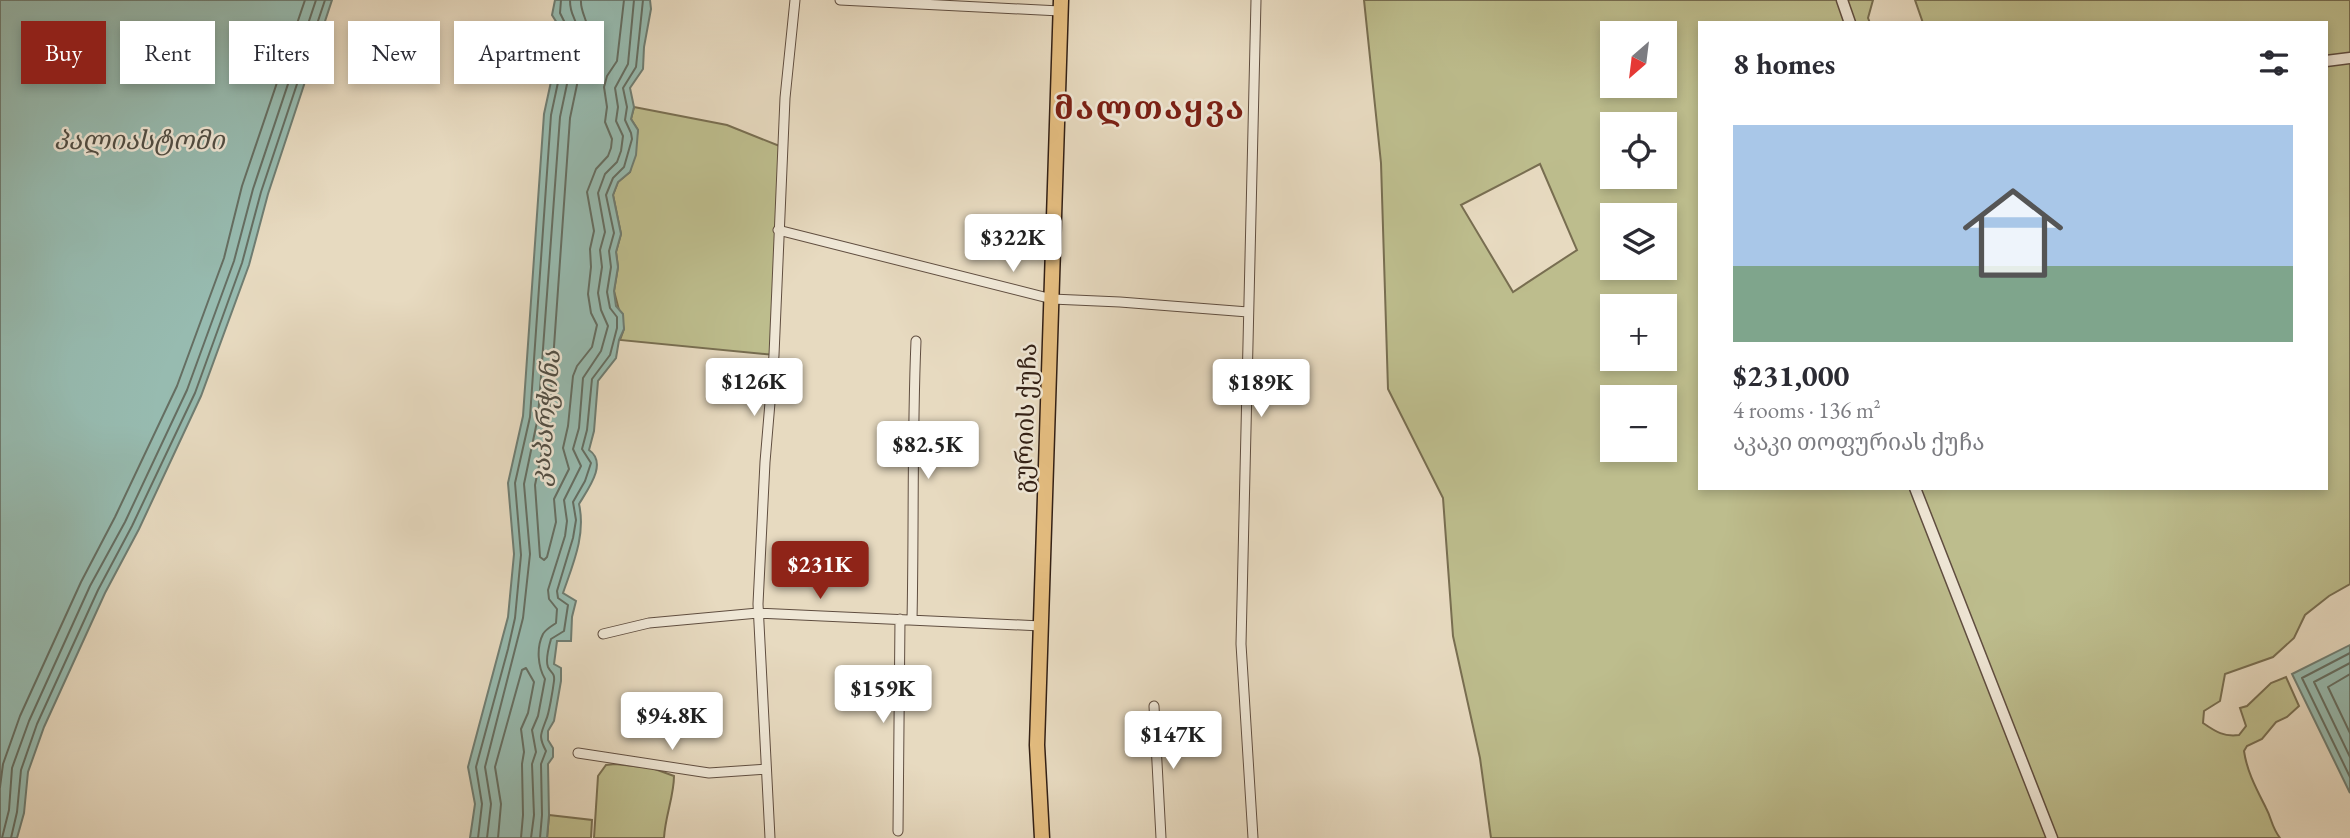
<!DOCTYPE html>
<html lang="en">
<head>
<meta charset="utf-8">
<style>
  :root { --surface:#fff; --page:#f7f7f7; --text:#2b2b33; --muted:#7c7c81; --accent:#8f2418 }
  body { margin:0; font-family:"EB Garamond","Noto Serif Georgian",serif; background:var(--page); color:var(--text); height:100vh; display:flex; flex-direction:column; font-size:26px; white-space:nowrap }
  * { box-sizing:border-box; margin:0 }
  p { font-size:23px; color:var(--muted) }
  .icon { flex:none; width:38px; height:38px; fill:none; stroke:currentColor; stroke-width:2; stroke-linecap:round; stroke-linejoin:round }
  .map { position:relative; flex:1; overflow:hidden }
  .side { position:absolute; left:1698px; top:21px; width:630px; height:469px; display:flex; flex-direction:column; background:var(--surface); border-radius:0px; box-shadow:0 4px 10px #0003 }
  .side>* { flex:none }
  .guide { position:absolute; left:21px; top:21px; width:665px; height:63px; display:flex; gap:14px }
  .needle { width:46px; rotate:208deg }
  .controls { position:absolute; left:1600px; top:21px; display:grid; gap:14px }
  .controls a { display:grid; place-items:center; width:77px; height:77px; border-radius:0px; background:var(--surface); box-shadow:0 4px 10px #0003; font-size:35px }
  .price { position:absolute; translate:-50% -60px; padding:0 16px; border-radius:7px; background:#fff; color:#222; font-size:23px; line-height:46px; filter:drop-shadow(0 2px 4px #0008) }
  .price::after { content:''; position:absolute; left:50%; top:42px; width:21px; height:16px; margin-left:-10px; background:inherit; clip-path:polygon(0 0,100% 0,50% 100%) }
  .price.active { background:var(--accent); color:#fff }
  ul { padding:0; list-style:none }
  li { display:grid; align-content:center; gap:14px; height:371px; padding:0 35px }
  li span { display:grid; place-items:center; height:217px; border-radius:0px; color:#555 }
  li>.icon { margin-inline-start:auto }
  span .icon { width:126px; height:126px; fill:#fffc; stroke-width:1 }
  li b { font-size:30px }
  h2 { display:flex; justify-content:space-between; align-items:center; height:84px; padding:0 35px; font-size:30px }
  .chip { padding:0 24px; border-radius:0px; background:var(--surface); box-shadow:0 4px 10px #0003; font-size:24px; line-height:63px }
  .chip.active { background:var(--accent); color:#fff }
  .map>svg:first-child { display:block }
  .green { fill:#bdbd8d; stroke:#786e51; stroke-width:2; fill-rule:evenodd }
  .water { fill:#97bbb0; stroke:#6f7d72; stroke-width:2 }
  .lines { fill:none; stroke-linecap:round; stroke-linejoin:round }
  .shore { stroke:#656e62; stroke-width:2 }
  .minor-casing { stroke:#604e40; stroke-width:11 }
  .tertiary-casing { stroke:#604e40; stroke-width:13 }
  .trunk-casing { stroke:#332015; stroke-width:17 }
  .minor { stroke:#efe7d6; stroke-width:9 }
  .tertiary { stroke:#efe7d6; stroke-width:10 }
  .trunk { stroke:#e4bd80; stroke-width:14 }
  .labels { text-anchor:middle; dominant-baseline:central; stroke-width:5; stroke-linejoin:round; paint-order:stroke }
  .street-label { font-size:24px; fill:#332015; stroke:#efe7d6 }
  .water-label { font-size:26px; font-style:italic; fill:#514e44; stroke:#efe7d6 }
  .district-label { font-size:32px; font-weight:bold; letter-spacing:2px; fill:#7a1f14; stroke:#efe7d6 }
</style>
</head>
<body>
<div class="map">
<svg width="2350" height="838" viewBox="0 0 2350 838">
  <rect width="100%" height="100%" fill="#e7dac0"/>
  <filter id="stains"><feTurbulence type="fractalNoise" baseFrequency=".00286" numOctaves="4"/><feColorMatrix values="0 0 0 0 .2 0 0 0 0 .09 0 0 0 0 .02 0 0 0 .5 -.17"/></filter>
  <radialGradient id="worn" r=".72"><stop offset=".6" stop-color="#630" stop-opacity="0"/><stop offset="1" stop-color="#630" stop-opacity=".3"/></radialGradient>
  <path class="green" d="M1364 0H1873L1868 18 1870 23H1699V488H2326V23H1923L1915 0H2350V584L2329 596 2305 615 2294 638 2273 657 2225 674 2220 701 2204 711 2203 723C2216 732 2224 737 2239 735L2246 726 2240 708 2247 706 2271 683 2286 677 2299 706 2287 717 2276 722 2262 739 2247 746 2244 751C2247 772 2257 790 2266 808 2272 819 2271 826 2280 838H1491L1480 758 1453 636 1443 498 1388 389 1381 163ZM1612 33H1664V86H1612ZM1612 124H1664V177H1612ZM1540 164 1577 250 1513 292 1461 205ZM1612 215H1664V268H1612ZM1612 306H1664V359H1612ZM1612 397H1664V450H1612Z
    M634 107 727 125 782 147 774 355 620 340 624 329 614 291 618 267 616 252 621 234 613 195 618 182 630 172 638 130 631 119Z
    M615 764 652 768 674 776C674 796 665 817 664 838H594L598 776 606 765Z
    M549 815 592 820 591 838H547Z"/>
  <path class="water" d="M0 0H332L268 194 249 265 201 396 139 529 105 593 44 727 28 772 24 813 17 838H0Z
    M555 0H650L651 9 644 47 643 69 630 88 634 107 631 119 638 130 636 155 630 172 618 182 613 195 621 234 616 252 618 267 614 291 616 306 623 314 624 329 619 340 616 358 598 381 594 431 589 450C608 463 588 489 579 504 586 535 573 564 563 593L576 601 572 617 571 641H557L554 664 561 668V681L554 721 548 731V740L553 748V757L548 764 549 815 547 838H470L475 804 468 767 508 617 514 554 508 483 523 416 544 114 562 31 552 15Z
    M2350 645V793L2292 674Z"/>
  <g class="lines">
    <path class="shore" d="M581 0C580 12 588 20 588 32L570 118 549 418 535 485 540 557 544 560 547 557 556 522 554 499 569 469 563 448 568 426 573 376 577 366 592 347 597 325 591 313 588 294 591 267 590 249 594 231 587 192 596 169 608 156 611 148 612 139 605 122 607 107 604 87 607 76 617 61 624 0
      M2350 653 2302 678 2350 777
      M2350 663 2314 682 2350 757
      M2350 674 2328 687 2350 733
      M0 787 3 764 20 716 81 582 115 517 177 386 224 258 242 186 305 0
      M2 838 9 810 12 768 29 721 90 586 125 522 187 390 234 261 253 189 316 0
      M11 838 17 812 21 770 37 724 98 590 132 526 195 393 242 263 261 192 325 0
      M478 838 482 804 476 767 508 649 515 618 521 555 515 483 530 417 551 115 569 31 560 13 561 0
      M487 838 491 804 485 767 523 618 530 554 524 484 538 417 560 117 578 32C577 17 570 18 570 0
      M498 838 501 804 495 767 522 670 526 668 534 682 528 713 521 729 524 752 522 764 523 815 521 838
      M531 838 534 815 532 764 536 752 532 730 538 716 545 679C538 667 536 648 543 634 546 629 552 626 556 623L557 609 549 599 548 590 565 536 567 521 564 500 581 466 573 449 579 428 583 378 601 351 608 326 601 310 598 293 602 267 600 250 605 232 598 193 605 174 617 162 621 151 623 136 616 121 618 107 615 88 628 64 634 0
      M540 838 542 815 541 764 546 751C538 736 541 734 546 720 549 714 553 689 554 681 555 673 551 673 548 667 545 660 549 646 551 639L564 631 568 605 558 598 557 591 573 538 576 520 573 502 585 481 591 463 582 449 587 430 592 379 610 355 617 328V317L610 308 607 292 611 267 609 251 614 233 606 195 613 178 624 167 632 139 631 133 625 120 627 107 623 88 636 67 643 0"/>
    <g class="minor-casing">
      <path id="minor" d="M840 0 1060 11
        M778 230 1052 299 1120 302 1248 312
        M912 620C914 527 912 434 916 341
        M603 634 649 623 758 613 1041 626
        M1154 706 1161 838
        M578 753 709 773 766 769
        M898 831 900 619
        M770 838 758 604 765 462 774 355 785 98 795 0
        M1253 838 1241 644 1256 0"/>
    </g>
    <g class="tertiary-casing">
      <path id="tertiary" d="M1842 0 1850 23
        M2326 61 2350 58
        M1915 488 2052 838"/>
    </g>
    <g class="trunk-casing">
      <path id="trunk" d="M1042 838 1037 745 1061 0"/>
    </g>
    <use href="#minor" class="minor"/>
    <use href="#tertiary" class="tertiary"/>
    <use href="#trunk" class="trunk"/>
  </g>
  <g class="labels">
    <g class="street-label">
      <text transform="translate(1025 418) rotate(-88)">გურიის ქუჩა</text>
    </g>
    <g class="water-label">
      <text x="139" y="140">პალიასტომი</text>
      <text transform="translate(545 418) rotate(-85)">კაპარჭინა</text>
    </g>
    <g class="district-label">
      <text x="1150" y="108">მალთაყვა</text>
    </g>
  </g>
  <rect width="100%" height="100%" filter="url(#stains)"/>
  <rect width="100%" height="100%" fill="url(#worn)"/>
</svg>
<div class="controls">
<a><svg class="needle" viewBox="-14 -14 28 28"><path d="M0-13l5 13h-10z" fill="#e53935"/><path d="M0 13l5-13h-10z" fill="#7c7c81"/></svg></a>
<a><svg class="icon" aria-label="locate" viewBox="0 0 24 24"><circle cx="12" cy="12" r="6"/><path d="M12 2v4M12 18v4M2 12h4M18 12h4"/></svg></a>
<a><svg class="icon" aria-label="layers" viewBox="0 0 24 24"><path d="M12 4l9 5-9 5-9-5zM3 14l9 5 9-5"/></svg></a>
<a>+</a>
<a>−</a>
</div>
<b class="price" style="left:1013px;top:274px">$322K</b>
<b class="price" style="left:754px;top:418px">$126K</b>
<b class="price" style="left:1261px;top:419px">$189K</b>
<b class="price" style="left:928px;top:481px">$82.5K</b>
<b class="price active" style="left:820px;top:601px">$231K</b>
<b class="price" style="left:883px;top:725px">$159K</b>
<b class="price" style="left:672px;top:752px">$94.8K</b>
<b class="price" style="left:1173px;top:771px">$147K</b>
<div class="guide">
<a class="chip active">Buy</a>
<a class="chip">Rent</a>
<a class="chip">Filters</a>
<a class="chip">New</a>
<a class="chip">Apartment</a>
</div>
<section class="side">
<h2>8 homes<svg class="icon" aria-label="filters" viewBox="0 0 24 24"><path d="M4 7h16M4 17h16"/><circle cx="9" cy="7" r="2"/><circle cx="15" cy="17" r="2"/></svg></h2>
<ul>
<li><span style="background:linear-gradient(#a9c7e8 65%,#7fa58c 0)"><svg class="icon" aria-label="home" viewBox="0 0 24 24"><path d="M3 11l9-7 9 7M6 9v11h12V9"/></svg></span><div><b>$231,000</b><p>4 rooms · 136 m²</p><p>აკაკი თოფურიას ქუჩა</p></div></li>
</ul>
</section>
</div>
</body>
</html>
